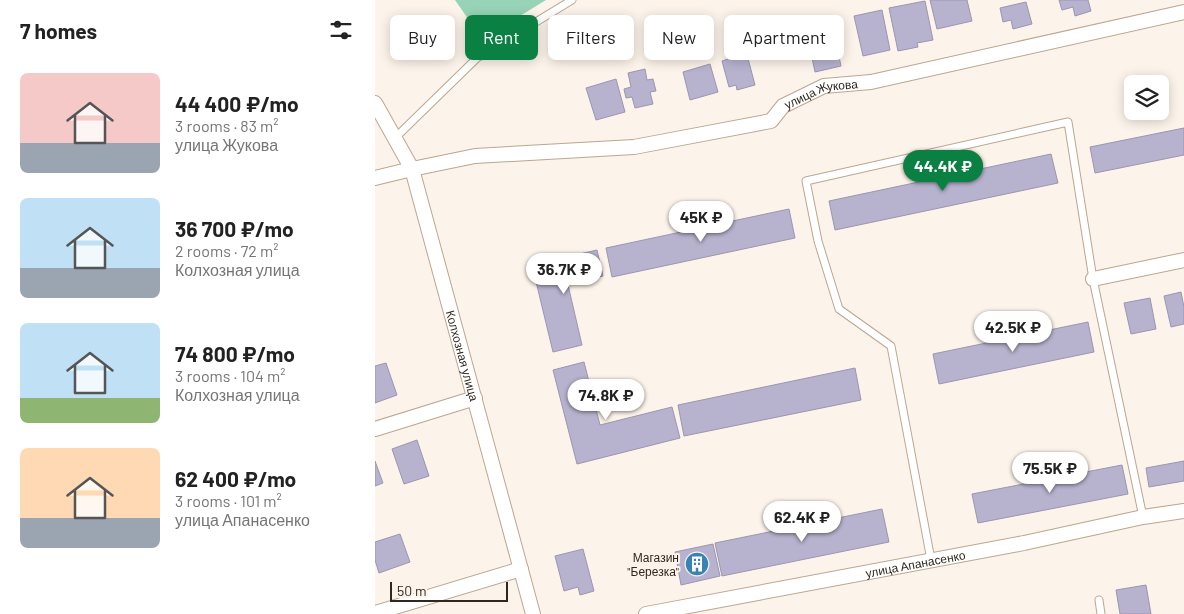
<!DOCTYPE html>
<html lang="en">
<head>
<meta charset="utf-8">
<style>
  :root { --surface:#fff; --page:#f6f6f6; --text:#222; --muted:#767676; --accent:#0b8043 }
  body { margin:0; font-family:Barlow,sans-serif; background:var(--page); color:var(--text); height:100vh; display:flex; flex-direction:column; font-size:19px; white-space:nowrap }
  * { box-sizing:border-box; margin:0 }
  p { font-size:16px; color:var(--muted) }
  .icon { flex:none; width:28px; height:28px; fill:none; stroke:currentColor; stroke-width:2; stroke-linecap:round; stroke-linejoin:round }
  .map { position:relative; flex:1; overflow:hidden }
  .side { display:flex; flex-direction:column; background:var(--surface); width:375px }
  .side>* { flex:none }
  .guide { position:absolute; left:15px; top:15px; width:475px; height:45px; display:flex; gap:10px }
  .fabs { position:absolute; left:749px; top:75px; display:grid; gap:10px }
  .fabs a { display:grid; place-items:center; width:45px; height:45px; border-radius:8px; background:var(--surface); box-shadow:0 2px 12px #0003; font-size:25px }
  .scale { position:absolute; left:15px; bottom:12px; width:118px; box-sizing:border-box; padding-left:5px; border:2px solid #30271e; border-top:0; font-size:14px; line-height:18px; white-space:nowrap; color:#30271e; -webkit-text-stroke:4px #fcf3ea; paint-order:stroke }
  .price { position:absolute; translate:-50% -42px; padding:0 11px; border-radius:18px; background:#fff; color:#222; font-size:16px; line-height:32px; filter:drop-shadow(0 1px 2px #0008) }
  .price::after { content:''; position:absolute; left:50%; top:30px; width:15px; height:11px; margin-left:-8px; background:inherit; clip-path:polygon(0 0,100% 0,50% 100%) }
  .price.active { background:var(--accent); color:#fff }
  ul { padding:0; list-style:none }
  li { display:flex; align-items:center; gap:15px; height:125px; padding:0 20px }
  li span { display:grid; place-items:center; flex:none; width:140px; height:100px; border-radius:8px; color:#555 }
  li>.icon { margin-inline-start:auto }
  span .icon { width:60px; height:60px; fill:#fffc; stroke-width:1 }
  li b { font-size:21px }
  h2 { display:flex; justify-content:space-between; align-items:center; height:60px; padding:0 20px; font-size:21px }
  .pill { padding:0 18px; border-radius:8px; background:var(--surface); box-shadow:0 2px 12px #0003; font-size:18px; line-height:45px }
  .pill.active { background:var(--accent); color:#fff }
  main { display:flex; flex:1; min-height:0 }
  .map>svg:first-child { display:block }
  .green { fill:#97d4b7 }
  .building { fill:#b7b2ce; stroke:#9b95b0 }
  .lines { fill:none; stroke-linecap:round; stroke-linejoin:round }
  .lane-casing { stroke:#bca690; stroke-width:9 }
  .street-casing { stroke:#bca690; stroke-width:16 }
  .lane { stroke:#fff; stroke-width:7 }
  .street { stroke:#fff; stroke-width:14 }
  .labels { text-anchor:middle; dominant-baseline:central; stroke-width:4; stroke-linejoin:round; paint-order:stroke }
  .street-label { font-size:12px; fill:#30271e; stroke:#fcf3ea }
  .poi-label { font-size:12px; fill:#30271e; stroke:#fcf3ea; text-anchor:end }
</style>
</head>
<body>
<main>
<section class="side">
<h2>7 homes<svg class="icon" aria-label="filters" viewBox="0 0 24 24"><path d="M4 7h16M4 17h16"/><circle cx="9" cy="7" r="2"/><circle cx="15" cy="17" r="2"/></svg></h2>
<ul>
<li><span style="background:linear-gradient(#f6c9c9 70%,#9aa5b1 0)"><svg class="icon" aria-label="home" viewBox="0 0 24 24"><path d="M3 11l9-7 9 7M6 9v11h12V9"/></svg></span><div><b>44 400 ₽/mo</b><p>3 rooms · 83 m²</p><p>улица Жукова</p></div></li>
<li><span style="background:linear-gradient(#bfe0f5 70%,#9aa5b1 0)"><svg class="icon" aria-label="home" viewBox="0 0 24 24"><path d="M3 11l9-7 9 7M6 9v11h12V9"/></svg></span><div><b>36 700 ₽/mo</b><p>2 rooms · 72 m²</p><p>Колхозная улица</p></div></li>
<li><span style="background:linear-gradient(#bfe0f5 75%,#8fb573 0)"><svg class="icon" aria-label="home" viewBox="0 0 24 24"><path d="M3 11l9-7 9 7M6 9v11h12V9"/></svg></span><div><b>74 800 ₽/mo</b><p>3 rooms · 104 m²</p><p>Колхозная улица</p></div></li>
<li><span style="background:linear-gradient(#ffd9b3 70%,#9aa5b1 0)"><svg class="icon" aria-label="home" viewBox="0 0 24 24"><path d="M3 11l9-7 9 7M6 9v11h12V9"/></svg></span><div><b>62 400 ₽/mo</b><p>3 rooms · 101 m²</p><p>улица Апанасенко</p></div></li>
</ul>
</section>
<div class="map">
<svg width="809" height="614" viewBox="0 0 809 614">
  <rect width="100%" height="100%" fill="#fcf3ea"/>
  <path class="green" d="M80 0H171L107 39Z"/>
  <path class="building" d="M555 0H592L597 21 562 29Z
    M684 0H713L716 11 700 16 698 7 687 10Z
    M550 1 558 40 542 43 543 47 523 51 514 8Z
    M651 2 657 24 638 29 636 20 628 22 625 8Z
    M507 10 515 50 488 56 479 16Z
    M458 28 466 66 440 72 432 34Z
    M371 51 380 85 362 90 361 85 354 87 347 61 353 59V56Z
    M335 64 343 92 315 100 308 72Z
    M270 69 272 80 278 79 281 91 275 92 278 104 260 108 257 97 251 98 249 89 256 87 253 73Z
    M241 79 250 112 221 120 211 88Z
    M809 128V155L720 173 715 147Z
    M676 154 683 183 460 230 454 201Z
    M414 209 420 238 237 277 231 248Z
    M222 250 228 276 193 285 207 345 178 352 157 265Z
    M806 292 809 307V324L796 327 789 296Z
    M775 298 781 329 756 334 749 303Z
    M713 322 719 352 564 384 558 354Z
    M209 362 225 425 297 407 305 438 202 464 178 370Z
    M11 363 22 395 0 403V366Z
    M480 368 486 400 309 436 303 405Z
    M42 440 54 476 29 484 17 449Z
    M0 461 8 483 0 486Z
    M809 461V481L774 487 771 468Z
    M747 465 753 494 603 523 597 494Z
    M507 509 514 542 347 576 340 543Z
    M25 534 35 562 4 573 0 560V542Z
    M338 544 345 576 306 585 300 552Z
    M208 549 219 591 205 595 203 587 189 591 180 556Z
    M771 585 776 614H745L741 590Z"/>
  <g class="lines">
    <g class="lane-casing">
      <path id="lane" d="M20 138 102 58 197 0
        M556 560 516 346 464 309 443 241 431 181 693 122 718 279 768 517
        M724 600 726 614"/>
    </g>
    <g class="street-casing">
      <g id="street">
        <path id="s1" d="M0 103 37 169 158 614"/>
        <path id="s2" d="M0 178 37 169 100 156 259 147 396 121 408 106 449 86 496 82 809 12"/>
        <path d="M718 279 809 260"/>
        <path d="M0 429 100 398"/>
        <path d="M0 613 146 569"/>
        <path id="s3" d="M271 614 649 543 768 517 809 511"/>
      </g>
    </g>
    <use href="#lane" class="lane"/>
    <use href="#street" class="street"/>
  </g>
  <defs>
    <g id="building-disc" transform="scale(1.25)"><circle r="9.5" fill="#3982b6" stroke="#fcf3ea"/><path d="M-4-6H4V6H1V3H-1V6H-4ZM-2.5-4.3h1.7v1.8h-1.7ZM.8-4.3h1.7v1.8H.8ZM-2.5-1h1.7V.8h-1.7ZM.8-1h1.7V.8H.8Z" fill="#fff"/></g>
  </defs>
  <g fill-rule="evenodd">
    <use href="#building-disc" x="322" y="564"/>
  </g>
  <g class="labels">
    <g class="street-label">
      <text stroke="none"><textPath href="#s2" startOffset="461">улица Жукова</textPath></text>
      <text stroke="none"><textPath href="#s1" startOffset="269">Колхозная улица</textPath></text>
      <text stroke="none"><textPath href="#s3" startOffset="274">улица Апанасенко</textPath></text>
    </g>
    <g class="poi-label">
      <text x="304" y="557">Магазин<tspan x="304" dy="14">"Березка"</tspan></text>
    </g>
  </g>
</svg>
<div class="fabs">
<a><svg class="icon" aria-label="layers" viewBox="0 0 24 24"><path d="M12 4l9 5-9 5-9-5zM3 14l9 5 9-5"/></svg></a>
</div>
<div class="scale">50 m</div>
<b class="price active" style="left:568px;top:192px">44.4K ₽</b>
<b class="price" style="left:326px;top:243px">45K ₽</b>
<b class="price" style="left:189px;top:295px">36.7K ₽</b>
<b class="price" style="left:638px;top:353px">42.5K ₽</b>
<b class="price" style="left:231px;top:421px">74.8K ₽</b>
<b class="price" style="left:675px;top:494px">75.5K ₽</b>
<b class="price" style="left:427px;top:543px">62.4K ₽</b>
<div class="guide">
<a class="pill">Buy</a>
<a class="pill active">Rent</a>
<a class="pill">Filters</a>
<a class="pill">New</a>
<a class="pill">Apartment</a>
</div>
</div>
</main>
</body>
</html>
